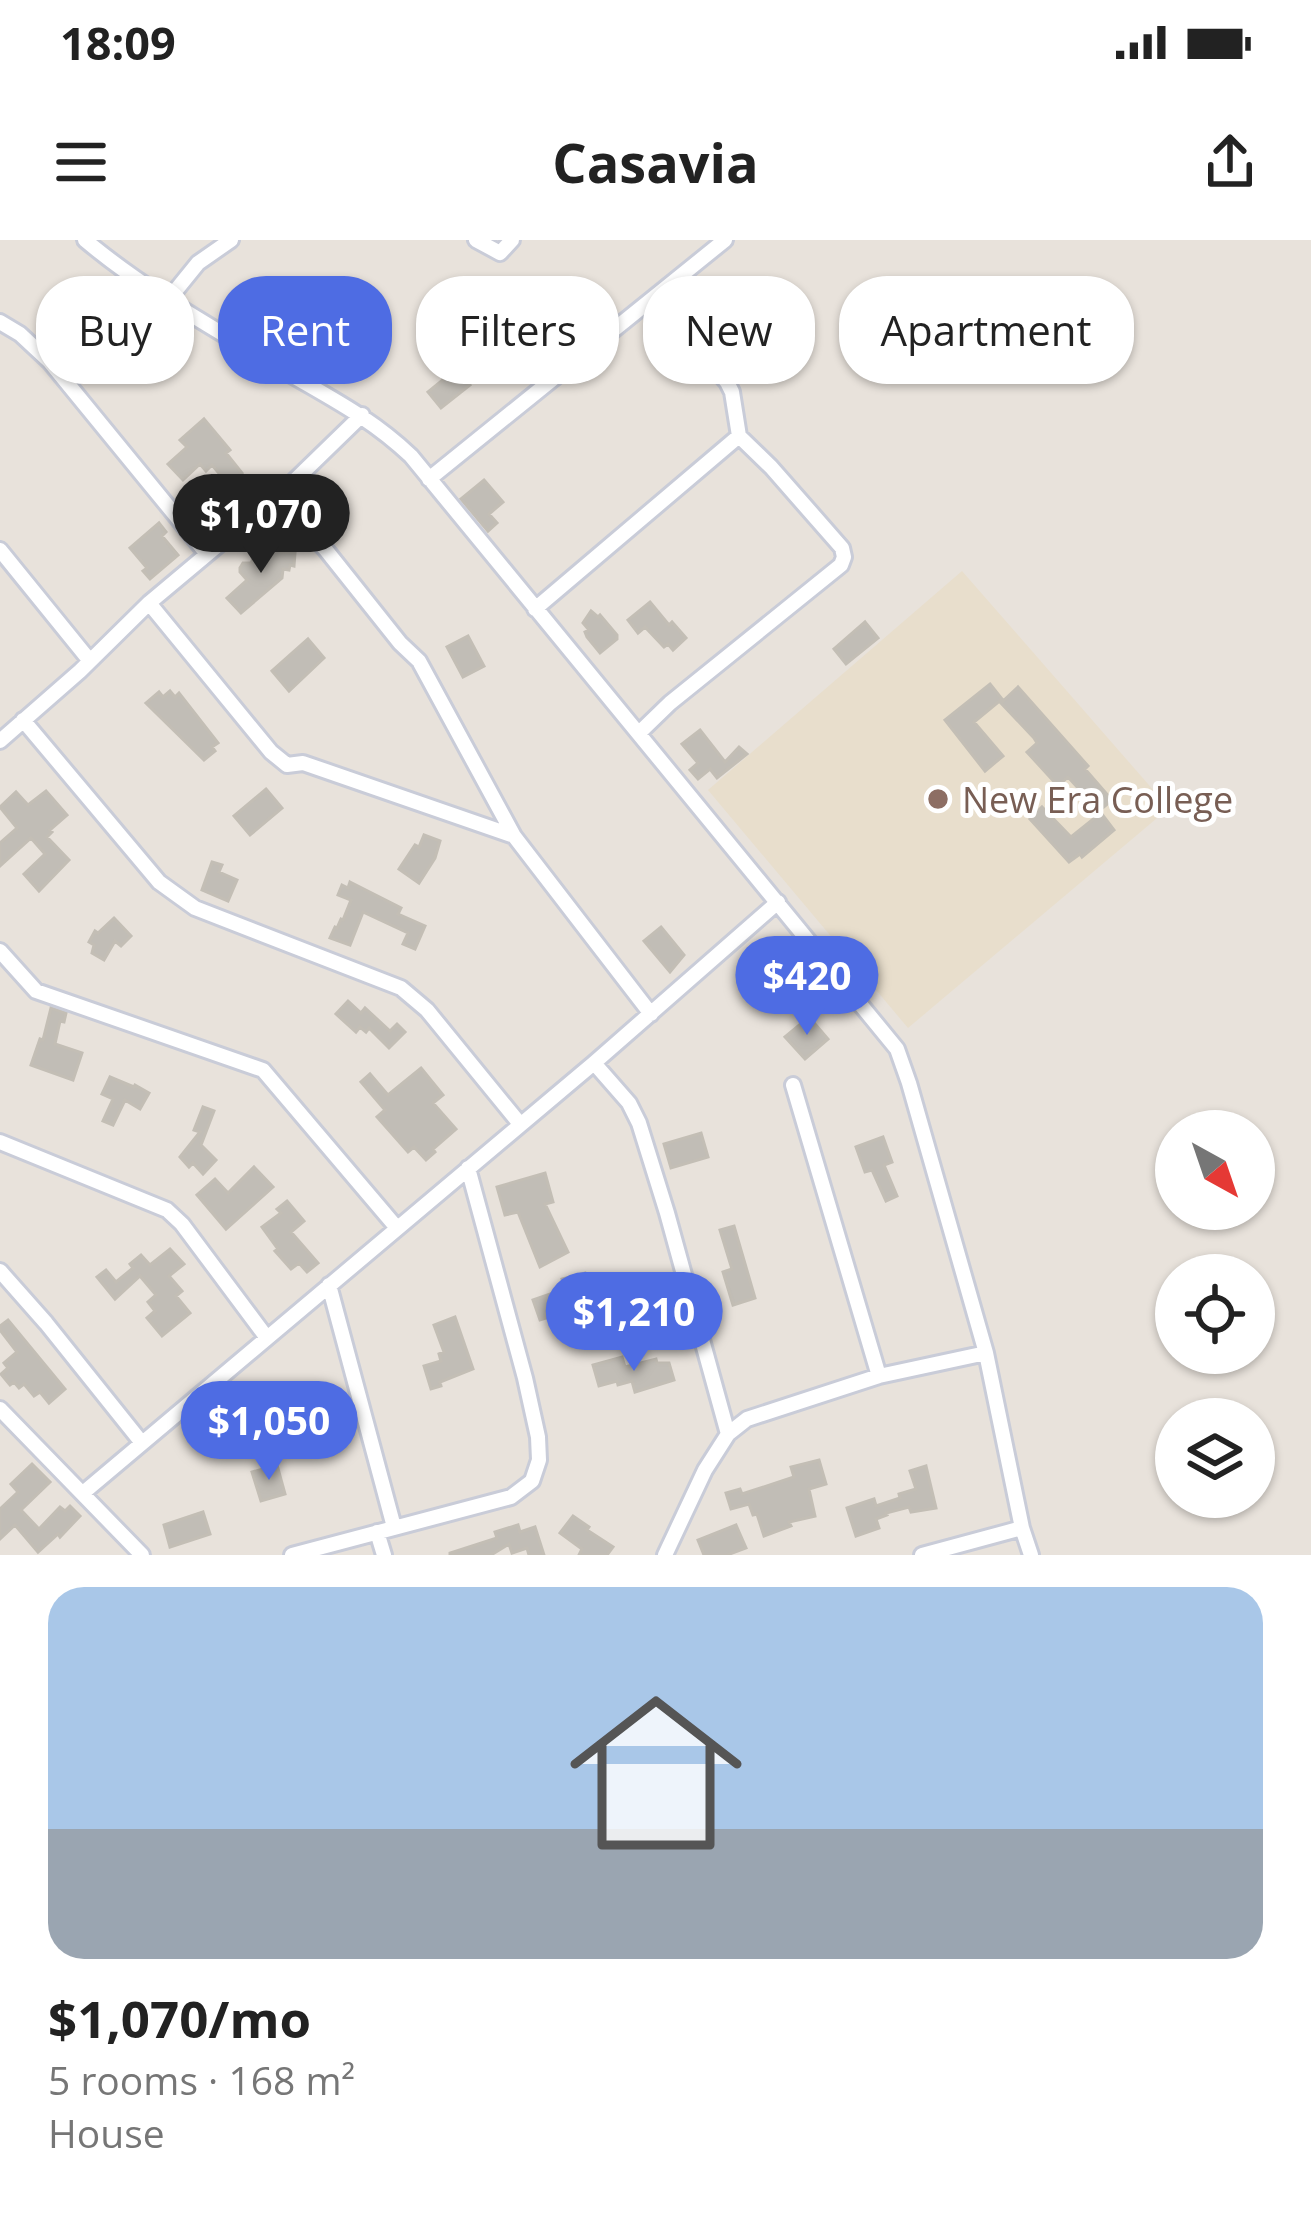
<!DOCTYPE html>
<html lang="en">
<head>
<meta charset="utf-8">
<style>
  :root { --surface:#fff; --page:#f2f2f2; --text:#222; --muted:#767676; --accent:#4e6ce3 }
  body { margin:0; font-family:"Open Sans",sans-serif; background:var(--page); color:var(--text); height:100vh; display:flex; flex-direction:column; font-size:45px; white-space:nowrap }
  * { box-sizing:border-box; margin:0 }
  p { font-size:39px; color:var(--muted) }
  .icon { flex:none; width:66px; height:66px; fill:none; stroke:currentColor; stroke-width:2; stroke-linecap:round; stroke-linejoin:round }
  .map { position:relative; height:1315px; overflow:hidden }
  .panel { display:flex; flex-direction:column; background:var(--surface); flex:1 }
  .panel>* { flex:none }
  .banner { position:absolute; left:36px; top:36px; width:1239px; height:108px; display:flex; gap:24px }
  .needle { width:78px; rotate:140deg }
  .controls { position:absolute; left:1155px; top:870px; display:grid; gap:24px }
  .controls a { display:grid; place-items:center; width:120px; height:120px; border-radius:50%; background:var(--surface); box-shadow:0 3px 9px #0004; font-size:60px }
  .price { position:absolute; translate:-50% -102px; padding:0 27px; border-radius:42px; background:var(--accent); color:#fff; font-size:39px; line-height:78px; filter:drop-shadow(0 3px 6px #0008) }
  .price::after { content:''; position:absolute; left:50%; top:72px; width:36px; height:27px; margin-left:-18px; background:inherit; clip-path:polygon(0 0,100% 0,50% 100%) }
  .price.active { background:#222; color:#fff }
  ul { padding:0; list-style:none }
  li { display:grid; align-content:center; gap:24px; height:636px; padding:0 48px }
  li span { display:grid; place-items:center; height:372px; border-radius:36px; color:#555 }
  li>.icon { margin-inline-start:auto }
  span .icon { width:216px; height:216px; fill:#fffc; stroke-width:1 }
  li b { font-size:51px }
  .tag { padding:0 42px; border-radius:48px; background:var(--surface); box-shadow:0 3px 9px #0004; font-size:42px; line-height:108px }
  .tag.active { background:var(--accent); color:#fff }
  .status { display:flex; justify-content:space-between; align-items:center; height:84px; padding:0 60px; background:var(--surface); direction:ltr }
  .status svg { height:33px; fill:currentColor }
  header { display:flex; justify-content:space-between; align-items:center; height:156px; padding:0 48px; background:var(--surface); font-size:54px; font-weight:700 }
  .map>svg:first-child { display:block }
  .education { fill:#e8decc }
  .building { fill:#c1bdb6; stroke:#c3beb5; stroke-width:3 }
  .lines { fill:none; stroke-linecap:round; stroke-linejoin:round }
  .minor-casing { stroke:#c9ccd8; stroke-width:20 }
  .minor { stroke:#fff; stroke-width:14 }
  .education-dot { fill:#8d6e63; stroke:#fff; stroke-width:4.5 }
  .labels { text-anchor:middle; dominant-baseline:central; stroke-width:10; stroke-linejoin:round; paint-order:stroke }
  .education-label { font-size:36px; fill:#785e54; stroke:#fff; text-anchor:start }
</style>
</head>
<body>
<div class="status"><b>18:09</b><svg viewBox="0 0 49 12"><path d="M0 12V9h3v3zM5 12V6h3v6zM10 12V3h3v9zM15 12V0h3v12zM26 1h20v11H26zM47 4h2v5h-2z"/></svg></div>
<header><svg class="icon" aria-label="menu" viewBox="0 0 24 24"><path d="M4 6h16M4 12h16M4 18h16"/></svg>Casavia<svg class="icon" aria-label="share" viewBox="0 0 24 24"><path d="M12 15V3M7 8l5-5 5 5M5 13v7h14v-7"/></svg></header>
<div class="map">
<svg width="1311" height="1315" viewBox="0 0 1311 1315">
  <rect width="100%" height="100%" fill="#e8e2db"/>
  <path class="education" d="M962 331 1169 568 908 788 708 550Z"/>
  <path class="building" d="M582 47 597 72 586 81 582 76 568 86 565 82 548 96 551 99 538 110 535 106 526 114 507 89 515 82 511 77 527 63 541 78Z
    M74 49 118 103 110 110 107 108 103 111 97 103 94 106 87 98 89 96 85 88 68 70 64 73 57 65Z
    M479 107 487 115 463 136 470 145 441 168 428 152 444 139 441 136 454 126 456 128Z
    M204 179 230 210 226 213 242 233 228 244 212 225 206 231 200 224 183 240 168 224 187 207 180 200Z
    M484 240 503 262 489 274 497 283 488 291 461 259Z
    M159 283 166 292 162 296 178 315 150 339 143 331 147 328 130 308Z
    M276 306 281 312 295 313 294 326 290 325 289 330 283 329 282 338 241 373 227 358 247 340 240 332V328L243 323H251L254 317 264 309Z
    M650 362 669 385 672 382 686 398 673 410 668 404 664 407 645 387 638 393 628 380Z
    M591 371 598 377 600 375 617 395V399L600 413 587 397 585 392 589 390 583 383Z
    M865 382 878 398 846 424 834 409Z
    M468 396 484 426 463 437 447 407Z
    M308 399 324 418 289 451 272 431Z
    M990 444 1002 459 974 482 1003 516 985 531 945 480Z
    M1018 447 1088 526 1085 529 1112 560 1099 571 1068 537 1058 546 1027 512 1037 503 1034 498 1001 463Z
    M170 451 175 457 179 453 218 503 212 507 215 511 204 520 146 463 159 452 163 457Z
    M700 490 725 522 739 507 747 514 717 538 710 529 698 539 690 530 698 523 682 504Z
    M266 549 282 568 250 595 234 576Z
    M46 551 67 575 50 590 52 592 47 597 69 620 39 651 24 634 45 614 31 598 0 626V603L17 588 0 567 16 552 28 565Z
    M1042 567 1071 597 1101 573 1114 590 1082 617 1080 614 1069 622 1030 579Z
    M424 595 440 601 435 618 419 643 399 629 415 605 419 607Z
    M212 622 222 625 219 632 237 640 228 661 202 650Z
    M350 642 401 668 398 674 425 686 415 709 403 704 408 693 363 672 350 705 330 698 335 687 337 688 341 679 343 680 351 660 338 655 342 645 348 648Z
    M114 678 131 696 121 706 115 701 104 720 92 713 94 705 89 702 95 691 98 693Z
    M661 687 684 715 670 732 644 701Z
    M348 761 361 773 365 768 390 791 397 784 405 792 389 808 369 788 366 792 360 787 356 792 336 774Z
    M51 768 66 773 64 782 60 781 55 804 82 813 73 840 31 825 40 799 43 800Z
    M809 777 828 799 805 819 785 797Z
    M421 828 443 855 433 863 456 889 433 909 435 912 426 920 414 907 408 912 377 877 385 870 361 842 370 834 388 855Z
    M110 837 134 847 135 845 149 853 140 869 125 860 113 885 103 881 113 859 102 854Z
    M203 867 214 871 201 905 216 920 203 934 193 923 189 927 180 917 200 892 194 890Z
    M701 893 708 917 671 928 664 904Z
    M883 897 892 922 884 925 897 956 886 961 872 930 865 932 856 907Z
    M254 927 273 947 226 989 197 955 215 939 228 953Z
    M545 933 553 962 545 964 568 1012 540 1027 518 972 505 975 497 947Z
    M287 961 304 981 291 992 318 1023 307 1032 299 1023 291 1029 275 1011 278 1009 262 987 281 973 277 969Z
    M734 986 755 1058 733 1065 723 1032 732 1029 720 990Z
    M170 1009 184 1024 169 1036 182 1051 176 1056 190 1073 162 1096 147 1078 155 1071 148 1062 156 1055 140 1036 115 1059 97 1037 106 1030 116 1042 133 1028 130 1024 141 1015 150 1025Z
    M585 1033 589 1047 602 1044 608 1068 617 1065 623 1090 582 1101 581 1095 576 1096 569 1071 540 1080 533 1060 565 1049 562 1039Z
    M455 1077 473 1129 440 1142 441 1146 431 1149 424 1126 441 1121 439 1114 444 1112 434 1085Z
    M8 1080 65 1149 49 1163 40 1152 34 1156 24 1144 19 1148 14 1142 10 1145 1 1134 8 1128 4 1123 17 1112 0 1090V1086Z
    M622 1117 625 1127 656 1119 657 1123H669L674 1140 635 1152 632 1141 618 1145 617 1141 599 1146 593 1125Z
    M819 1220 826 1244 809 1249 815 1276 789 1282 791 1286 764 1296 757 1274 753 1275 749 1264 731 1269 726 1253 740 1249 742 1254 794 1237 791 1227Z
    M32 1224 50 1242 21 1270 39 1289 60 1267 65 1271 70 1266 80 1276 60 1297 58 1294 38 1312 15 1285 0 1299V1269L18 1252 11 1244Z
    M277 1225 285 1254 261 1261 252 1232Z
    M926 1226 936 1268 911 1272 909 1267 886 1273 887 1275 876 1279 879 1288 856 1296 847 1268 874 1259 876 1266 900 1258 899 1254 916 1249 910 1231Z
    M203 1272 210 1294 170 1307 164 1285Z
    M573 1276 589 1287 587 1290 613 1307 607 1315H579L582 1309 560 1293Z
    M518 1285 520 1292 535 1287 544 1315H529L527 1308 512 1313 509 1304 491 1315H450V1313L497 1298 495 1292Z
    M736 1285 746 1308 727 1315H704L698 1300Z"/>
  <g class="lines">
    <g class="minor-casing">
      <path id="minor" d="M85 0C147 52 219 91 288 133 334 160 372 179 411 216L897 809 909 843 986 1113 1022 1288 1031 1315
        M476 0 500 13 512 0
        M168 60 198 23 231 0
        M0 82 20 94 50 122 207 314
        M429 239 725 0
        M276 257 326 310 400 403 419 421 514 596 651 774
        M0 310 90 421
        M149 363 271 512 287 525 303 523 514 596
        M535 369 739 196
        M23 480 159 642 195 668 401 748 427 770 520 884
        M639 493 670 463 841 325 844 317 842 308 771 227 739 196 732 152 727 142 652 59
        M0 501 80 431 149 363 291 244 362 175
        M0 711 36 751 263 830 397 988
        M594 823 629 863 639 883 667 973 728 1194
        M793 845 879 1136
        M0 902 167 970 182 984 267 1098
        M0 1031 46 1083 142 1203
        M329 1045 394 1287
        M0 1169 142 1315
        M83 1253 594 823 778 662
        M377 1292 384 1315
        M292 1315 511 1257 532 1241 539 1220 538 1197 525 1138 468 928
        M665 1315 705 1230 728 1194 747 1179 879 1136 986 1113
        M922 1315 1022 1288"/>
    </g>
    <use href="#minor" class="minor"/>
  </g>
  <circle class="education-dot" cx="938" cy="559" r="12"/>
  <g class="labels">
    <g class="education-label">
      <text x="962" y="559">New Era College</text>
    </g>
  </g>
</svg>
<div class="controls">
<a><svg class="needle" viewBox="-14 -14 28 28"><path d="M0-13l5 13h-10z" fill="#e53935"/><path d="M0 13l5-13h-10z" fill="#767676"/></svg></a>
<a><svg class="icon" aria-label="locate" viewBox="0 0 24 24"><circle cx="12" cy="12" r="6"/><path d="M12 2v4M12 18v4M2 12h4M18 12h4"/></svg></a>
<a><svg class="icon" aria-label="layers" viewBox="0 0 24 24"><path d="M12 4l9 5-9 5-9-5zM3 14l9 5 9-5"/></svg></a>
</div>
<b class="price active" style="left:261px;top:336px">$1,070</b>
<b class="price" style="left:807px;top:798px">$420</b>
<b class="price" style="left:634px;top:1134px">$1,210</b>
<b class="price" style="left:269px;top:1243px">$1,050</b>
<div class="banner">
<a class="tag">Buy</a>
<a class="tag active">Rent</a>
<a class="tag">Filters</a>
<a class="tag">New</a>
<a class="tag">Apartment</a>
</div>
</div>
<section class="panel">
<ul>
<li><span style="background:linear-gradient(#a9c7e8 65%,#9aa5b1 0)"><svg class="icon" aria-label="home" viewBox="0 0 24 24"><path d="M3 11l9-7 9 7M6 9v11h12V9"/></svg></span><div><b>$1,070/mo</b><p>5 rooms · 168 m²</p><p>House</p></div></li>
</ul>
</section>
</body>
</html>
